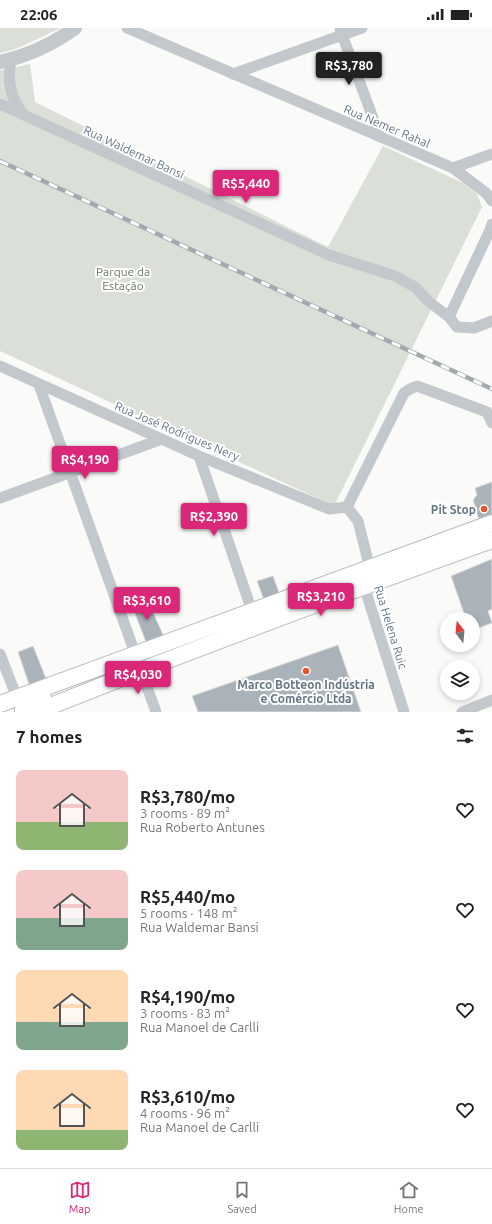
<!DOCTYPE html>
<html lang="en">
<head>
<meta charset="utf-8">
<style>
  :root { --surface:#fff; --page:#f6f6f6; --text:#222; --muted:#767676; --line:#e0e0e0; --accent:#db2777 }
  body { margin:0; font-family:Ubuntu,sans-serif; background:var(--page); color:var(--text); height:100vh; display:flex; flex-direction:column; font-size:15px; white-space:nowrap }
  * { box-sizing:border-box; margin:0 }
  p { font-size:13px; color:var(--muted) }
  .icon { flex:none; width:22px; height:22px; fill:none; stroke:currentColor; stroke-width:2; stroke-linecap:round; stroke-linejoin:round }
  .map { position:relative; height:684px; overflow:hidden }
  .panel { display:flex; flex-direction:column; background:var(--surface); flex:1 }
  .panel>* { flex:none }
  .needle { width:26px; rotate:344deg }
  .tools { position:absolute; left:440px; top:584px; display:grid; gap:8px }
  .tools a { display:grid; place-items:center; width:40px; height:40px; border-radius:50%; background:var(--surface); box-shadow:0 2px 6px #0003; font-size:20px }
  .price { position:absolute; translate:-50% -34px; padding:0 9px; border-radius:4px; background:var(--accent); color:#fff; font-size:13px; line-height:26px; filter:drop-shadow(0 1px 2px #0008) }
  .price::after { content:''; position:absolute; left:50%; top:24px; width:12px; height:9px; margin-left:-6px; background:inherit; clip-path:polygon(0 0,100% 0,50% 100%) }
  .price.current { background:#222; color:#fff }
  ul { padding:0; list-style:none }
  li { display:flex; align-items:center; gap:12px; height:100px; padding:0 16px }
  li span { display:grid; place-items:center; flex:none; width:112px; height:80px; border-radius:8px; color:#555 }
  li>.icon { margin-inline-start:auto }
  span .icon { width:48px; height:48px; fill:#fffc; stroke-width:1 }
  li b { font-size:17px }
  h2 { display:flex; justify-content:space-between; align-items:center; height:48px; padding:0 16px; font-size:17px }
  .status { display:flex; justify-content:space-between; align-items:center; height:28px; padding:0 20px; background:var(--surface); direction:ltr }
  .status svg { height:11px; fill:currentColor }
  .dock { display:flex; justify-content:space-around; align-items:center; height:56px; border-top:1px solid var(--line); background:var(--surface); font-size:11px; color:var(--muted) }
  .dock a { display:grid; justify-items:center; gap:2px }
  .dock .current { color:var(--accent) }
  .map>svg:first-child { display:block }
  .green { fill:#dadfd7 }
  .building { fill:#aab3b9; stroke:#dcdcda }
  .lines { fill:none; stroke-linecap:round; stroke-linejoin:round }
  .secondary-casing { stroke:#b3babf; stroke-width:18 }
  .minor { stroke:#c3c8cc; stroke-width:11 }
  .tertiary { stroke:#c3c8cc; stroke-width:14 }
  .secondary { stroke:#fff; stroke-width:16 }
  .rail-casing { stroke:#a2aab0; stroke-width:4.5 }
  .rail { stroke:#fff; stroke-width:3; stroke-dasharray:9; stroke-linecap:butt }
  .poi-dot { fill:#e4572e; stroke:#fff; stroke-width:1.5 }
  .labels { text-anchor:middle; dominant-baseline:central; stroke-width:4; stroke-linejoin:round; paint-order:stroke }
  .street-label { font-size:12px; fill:#657683; stroke:#fff }
  .park-label { font-size:12px; fill:#687a64; stroke:#fff }
  .poi-label { font-size:12px; font-weight:bold; fill:#657683; stroke:#fff; text-anchor:end }
</style>
</head>
<body>
<div class="status"><b>22:06</b><svg viewBox="0 0 49 12"><path d="M0 12V9h3v3zM5 12V6h3v6zM10 12V3h3v9zM15 12V0h3v12zM26 1h20v11H26zM47 4h2v5h-2z"/></svg></div>
<div class="map">
<svg width="492" height="684" viewBox="0 0 492 684">
  <rect width="100%" height="100%" fill="#fafaf8"/>
  <path class="green" d="M0 0H61L16 21 0 25Z
    M30 36 35 74 328 219 383 118 463 155 477 166 482 179 334 478 0 323V42Z"/>
  <path class="building" d="M492 454V490L484 493 478 489 473 472 477 467 475 460Z
    M492 531V581L488 583 492 595 473 602V591H466L451 548Z
    M273 548 281 570 265 575 257 553Z
    M146 569 165 611 146 614 131 575Z
    M338 617 361 684H198L192 668Z
    M33 618 47 653 30 659 18 624Z"/>
  <g class="lines">
    <g class="secondary-casing">
      <path id="secondary" d="M0 676 492 495
        M24 684 23 682 25 678 43 670
        M36 684C187 623 339 567 492 512"/>
    </g>
    <path class="minor" d="M127 0 453 140 486 165 492 173
      M340 1 380 109
      M11 32C7 51 10 70 23 86
      M233 46 362 0
      M0 76 329 227 395 248 415 259 428 273 449 289 457 299 474 300 492 293
      M453 140 492 126
      M449 289 490 202 492 196
      M0 338 199 428 329 481 347 479
      M39 357 156 684
      M199 428 252 583
      M0 470 162 411
      M347 479 404 365 410 361 417 358 487 384 492 395
      M347 479 358 493 370 541 364 558 404 684
      M0 626 17 670
      M462 684 492 672"/>
    <path class="tertiary" d="M0 34C27 28 53 16 75 0"/>
    <use href="#secondary" class="secondary"/>
    <g class="rail-casing">
      <path id="rail" d="M0 133 492 361"/>
    </g>
    <use href="#rail" class="rail"/>
  </g>
  <g class="poi-dot">
    <circle cx="484" cy="481" r="4"/>
    <circle cx="306" cy="643" r="4"/>
  </g>
  <g class="labels">
    <g class="street-label">
      <text transform="translate(387 98) rotate(23)">Rua Nemer Rahal</text>
      <text transform="translate(134 124) rotate(25)">Rua Waldemar Bansi</text>
      <text transform="translate(177 403) rotate(23)">Rua José Rodrigues Nery</text>
      <text transform="translate(391 599) rotate(73)">Rua Helena Ruic</text>
    </g>
    <g class="park-label">
      <text x="123" y="243">Parque da<tspan x="123" dy="14">Estação</tspan></text>
    </g>
    <g class="poi-label">
      <text x="476" y="481">Pit Stop</text>
      <text x="306" y="656" text-anchor="middle">Marco Botteon Indústria<tspan x="306" dy="14">e Comércio Ltda</tspan></text>
    </g>
  </g>
</svg>
<div class="tools">
<a><svg class="needle" viewBox="-14 -14 28 28"><path d="M0-13l5 13h-10z" fill="#e53935"/><path d="M0 13l5-13h-10z" fill="#767676"/></svg></a>
<a><svg class="icon" aria-label="layers" viewBox="0 0 24 24"><path d="M12 4l9 5-9 5-9-5zM3 14l9 5 9-5"/></svg></a>
</div>
<b class="price current" style="left:349px;top:58px">R$3,780</b>
<b class="price" style="left:246px;top:176px">R$5,440</b>
<b class="price" style="left:85px;top:452px">R$4,190</b>
<b class="price" style="left:214px;top:509px">R$2,390</b>
<b class="price" style="left:321px;top:589px">R$3,210</b>
<b class="price" style="left:147px;top:593px">R$3,610</b>
<b class="price" style="left:138px;top:667px">R$4,030</b>
</div>
<section class="panel">
<h2>7 homes<svg class="icon" aria-label="filters" viewBox="0 0 24 24"><path d="M4 7h16M4 17h16"/><circle cx="9" cy="7" r="2"/><circle cx="15" cy="17" r="2"/></svg></h2>
<ul>
<li><span style="background:linear-gradient(#f6c9c9 65%,#8fb573 0)"><svg class="icon" aria-label="home" viewBox="0 0 24 24"><path d="M3 11l9-7 9 7M6 9v11h12V9"/></svg></span><div><b>R$3,780/mo</b><p>3 rooms · 89 m²</p><p>Rua Roberto Antunes</p></div><svg class="icon" aria-label="heart" viewBox="0 0 24 24"><path d="M12 20l-8-8c-3-5 5-10 8-4 3-6 11-1 8 4z"/></svg></li>
<li><span style="background:linear-gradient(#f6c9c9 60%,#7fa58c 0)"><svg class="icon" aria-label="home" viewBox="0 0 24 24"><path d="M3 11l9-7 9 7M6 9v11h12V9"/></svg></span><div><b>R$5,440/mo</b><p>5 rooms · 148 m²</p><p>Rua Waldemar Bansi</p></div><svg class="icon" aria-label="heart" viewBox="0 0 24 24"><path d="M12 20l-8-8c-3-5 5-10 8-4 3-6 11-1 8 4z"/></svg></li>
<li><span style="background:linear-gradient(#ffd9b3 65%,#7fa58c 0)"><svg class="icon" aria-label="home" viewBox="0 0 24 24"><path d="M3 11l9-7 9 7M6 9v11h12V9"/></svg></span><div><b>R$4,190/mo</b><p>3 rooms · 83 m²</p><p>Rua Manoel de Carlli</p></div><svg class="icon" aria-label="heart" viewBox="0 0 24 24"><path d="M12 20l-8-8c-3-5 5-10 8-4 3-6 11-1 8 4z"/></svg></li>
<li><span style="background:linear-gradient(#ffd9b3 75%,#8fb573 0)"><svg class="icon" aria-label="home" viewBox="0 0 24 24"><path d="M3 11l9-7 9 7M6 9v11h12V9"/></svg></span><div><b>R$3,610/mo</b><p>4 rooms · 96 m²</p><p>Rua Manoel de Carlli</p></div><svg class="icon" aria-label="heart" viewBox="0 0 24 24"><path d="M12 20l-8-8c-3-5 5-10 8-4 3-6 11-1 8 4z"/></svg></li>
</ul>
</section>
<nav class="dock">
<a class="current"><svg class="icon" aria-label="map" viewBox="0 0 24 24"><path d="M3 6l6-2 6 2 6-2v14l-6 2-6-2-6 2zM9 4v14M15 6v14"/></svg>Map</a>
<a><svg class="icon" aria-label="saved" viewBox="0 0 24 24"><path d="M7 4h10v16l-5-4-5 4z"/></svg>Saved</a>
<a><svg class="icon" aria-label="home" viewBox="0 0 24 24"><path d="M3 11l9-7 9 7M6 9v11h12V9"/></svg>Home</a>
</nav>
</body>
</html>
